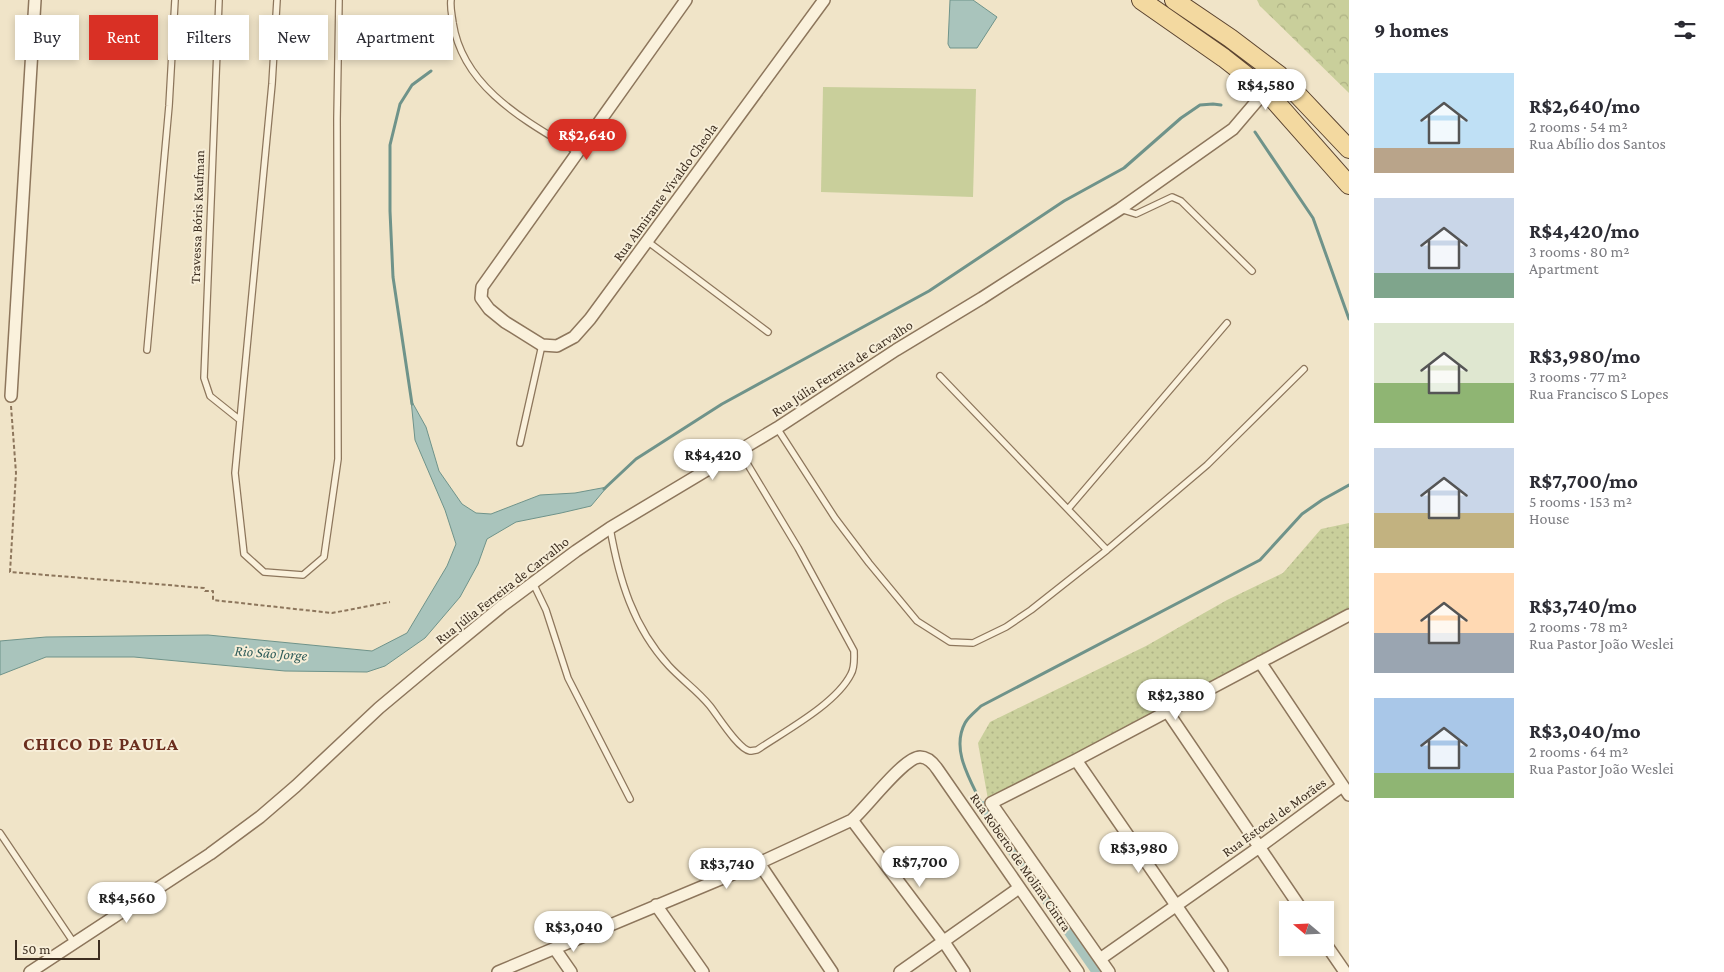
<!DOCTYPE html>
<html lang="en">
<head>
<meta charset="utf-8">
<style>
  :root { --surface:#fff; --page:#f2f2f3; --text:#2b2b33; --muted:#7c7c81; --accent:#d93025 }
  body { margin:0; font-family:"Crimson Pro",serif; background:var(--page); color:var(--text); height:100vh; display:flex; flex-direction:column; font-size:19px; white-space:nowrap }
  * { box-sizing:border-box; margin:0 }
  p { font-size:16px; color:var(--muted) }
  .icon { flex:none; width:28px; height:28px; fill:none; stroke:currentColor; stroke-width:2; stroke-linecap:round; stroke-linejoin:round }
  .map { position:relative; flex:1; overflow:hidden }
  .side { display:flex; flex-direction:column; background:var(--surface); width:375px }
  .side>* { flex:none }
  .top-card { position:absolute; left:15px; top:15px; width:475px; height:45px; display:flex; gap:10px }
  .needle { width:32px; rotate:289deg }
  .controls { position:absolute; left:1279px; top:901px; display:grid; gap:10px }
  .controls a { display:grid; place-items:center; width:55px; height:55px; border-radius:0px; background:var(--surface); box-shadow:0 2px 8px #0003; font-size:25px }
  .scale { position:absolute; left:15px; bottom:12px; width:85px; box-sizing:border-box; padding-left:5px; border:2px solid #3d2e20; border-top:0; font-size:14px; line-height:18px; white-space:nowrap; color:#3d2e20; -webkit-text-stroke:4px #f7eed8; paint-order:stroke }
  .price { position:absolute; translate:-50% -42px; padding:0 11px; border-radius:18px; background:#fff; color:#222; font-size:16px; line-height:32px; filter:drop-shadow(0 1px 2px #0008) }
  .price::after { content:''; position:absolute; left:50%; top:30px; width:15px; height:11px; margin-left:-8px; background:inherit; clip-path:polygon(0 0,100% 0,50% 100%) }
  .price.current { background:var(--accent); color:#fff }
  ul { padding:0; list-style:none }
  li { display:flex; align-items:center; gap:15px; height:125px; padding:0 25px }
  li span { display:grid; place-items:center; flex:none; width:140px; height:100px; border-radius:0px; color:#555 }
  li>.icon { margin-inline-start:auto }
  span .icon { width:60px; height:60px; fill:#fffc; stroke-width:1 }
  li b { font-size:21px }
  h2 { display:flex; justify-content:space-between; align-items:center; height:60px; padding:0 25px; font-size:21px }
  .tag { padding:0 18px; border-radius:0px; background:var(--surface); box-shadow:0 2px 8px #0003; font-size:18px; line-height:45px }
  .tag.current { background:var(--accent); color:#fff }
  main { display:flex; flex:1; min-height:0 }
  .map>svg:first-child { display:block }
  .grass { fill:url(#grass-dots) }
  .forest { fill:url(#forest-crowns) }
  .pitch { fill:#c9cf9b }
  .water { fill:#a9c4bc; stroke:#6f938a }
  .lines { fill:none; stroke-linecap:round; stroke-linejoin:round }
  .stream { stroke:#6f938a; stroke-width:3 }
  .canal { stroke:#a9c4bc; stroke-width:12 }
  .lane-casing { stroke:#8d765c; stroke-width:8 }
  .street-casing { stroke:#8d765c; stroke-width:14 }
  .primary-casing { stroke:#5b4430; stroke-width:20 }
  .path { stroke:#8d765c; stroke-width:2; stroke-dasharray:4 2.5; stroke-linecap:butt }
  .lane { stroke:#faf1dc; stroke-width:5.5 }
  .street { stroke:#faf1dc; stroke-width:11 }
  .primary { stroke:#f3d9a0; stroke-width:18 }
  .labels { text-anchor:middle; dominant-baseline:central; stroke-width:4; stroke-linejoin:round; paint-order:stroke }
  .street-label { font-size:14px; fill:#3d2e20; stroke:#f7eed8 }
  .water-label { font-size:15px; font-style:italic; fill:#2f5d5a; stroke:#f7eed8 }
  .district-label { font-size:19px; font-weight:bold; letter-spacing:1px; fill:#6b2e1e; stroke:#f7eed8 }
</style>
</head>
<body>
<main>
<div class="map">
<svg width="1349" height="972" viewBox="0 0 1349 972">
  <defs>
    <pattern id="grass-dots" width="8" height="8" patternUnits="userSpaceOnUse" patternTransform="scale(1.25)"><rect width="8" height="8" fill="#c9cf9b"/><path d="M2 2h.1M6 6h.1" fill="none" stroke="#aeb285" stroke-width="1.8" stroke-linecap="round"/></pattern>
    <pattern id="forest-crowns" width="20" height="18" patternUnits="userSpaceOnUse" patternTransform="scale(1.25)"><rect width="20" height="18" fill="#c9cf9b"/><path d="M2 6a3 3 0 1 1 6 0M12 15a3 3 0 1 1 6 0" fill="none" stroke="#aeb285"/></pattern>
  </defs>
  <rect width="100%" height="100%" fill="#f0e4c8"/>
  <path class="grass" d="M1349 523V615L989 805 978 743 990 722 1146 646 1227 600 1283 573 1321 529Z"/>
  <path class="forest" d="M1257 0H1349V93L1260 6Z"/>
  <path class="pitch" d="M823 87 976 89 973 197 821 192Z"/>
  <path class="water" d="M950 0H973L997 17 977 48H950L948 44Z
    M411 400 426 427 439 471 462 504 476 513 491 514 540 495 575 493 607 487 591 506 561 513 516 522 487 539 478 564 460 597 425 638 385 666 367 672 285 671 134 657H46L0 675V641L46 637 208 635 372 651 407 633 447 566 456 544 445 510 415 440Z"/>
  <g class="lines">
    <path class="stream" d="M1255 132 1313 218 1349 319
      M412 404 393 277 390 211V145L400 104 412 85 431 71
      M604 489 636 459 722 404 929 291 1064 201 1124 168 1181 118 1200 105 1213 104 1221 105
      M983 807C972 782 950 751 965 723 968 717 976 711 981 706L1260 560 1302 514 1322 500 1349 485"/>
    <path class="canal" d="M983 807 1098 972"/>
    <g class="lane-casing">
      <path id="lane" d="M219 0 204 378 210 396 240 420
        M277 0 272 84 235 473 244 554 264 572 303 575 324 557 338 459 337 119 339 0
        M451 0C450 8 452 15 453 23 463 88 526 121 577 152
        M1120 209 1136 214 1172 197 1181 201 1252 271
        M647 241 768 332
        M147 350 169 106 175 0
        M940 376 1107 550
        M777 428 835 518 869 563 917 621 950 642 973 643 1006 627 1031 610 1107 550 1207 465 1304 369
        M520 443 542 345
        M1068 509 1227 323
        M610 528C619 579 633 627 669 666 682 680 698 691 710 706 718 716 738 749 750 751 752 751 755 750 757 750 785 731 836 704 851 674 855 667 854 659 854 651L798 548 739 450
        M533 583 546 610 568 678 630 799
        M0 833 74 943"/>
    </g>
    <g class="street-casing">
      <path id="street" d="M686 0 482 287 481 298 489 309 505 322 542 345 557 346 574 337 590 319 824 0
        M11 396 35 0
        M1260 662 1349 795
        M1167 711 1302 910
        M1076 760 1222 972
        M852 820 944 942 964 972
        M759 863 832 972
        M656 905 703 972
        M1325 943 1345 972
        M555 949 571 972
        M1100 959 1258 848 1342 786
        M30 972 210 854 260 817 296 786 379 708 434 662 502 606 576 551 610 528 777 428 896 350 982 298 1120 209 1233 129 1279 75
        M498 972 759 863 852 820C867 807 904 757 920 757 928 757 934 764 938 770L1078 972
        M900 972 1019 888
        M1109 972 991 803 1076 760 1349 615"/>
    </g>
    <g class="primary-casing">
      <path id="primary" d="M1141 0 1224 58 1266 91 1349 185
        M1174 0 1230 38 1279 75 1349 149"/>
    </g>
    <path class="path" d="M11 406 16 473 10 572 204 588 205 591H213V600L332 613 390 602"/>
    <use href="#lane" class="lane"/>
    <use href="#street" class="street"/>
    <use href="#primary" class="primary"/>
  </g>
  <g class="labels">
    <g class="street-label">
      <text transform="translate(665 192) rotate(-54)">Rua Almirante Vivaldo Cheola</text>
      <text transform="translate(197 217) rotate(-88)">Travessa Bóris Kaufman</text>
      <text transform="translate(842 368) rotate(-33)">Rua Júlia Ferreira de Carvalho</text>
      <text transform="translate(502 590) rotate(-38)">Rua Júlia Ferreira de Carvalho</text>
      <text transform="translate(1274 817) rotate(-36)">Rua Estocel de Morães</text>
      <text transform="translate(1021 862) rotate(55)">Rua Roberto de Molina Cintra</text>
    </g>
    <g class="water-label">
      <text transform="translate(271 653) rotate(4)">Rio São Jorge</text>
    </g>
    <g class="district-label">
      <text x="101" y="743">CHICO DE PAULA</text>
    </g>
  </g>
</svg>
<div class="controls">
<a><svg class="needle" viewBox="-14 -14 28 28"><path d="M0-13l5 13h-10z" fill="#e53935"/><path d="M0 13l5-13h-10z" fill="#7c7c81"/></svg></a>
</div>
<div class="scale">50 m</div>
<b class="price" style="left:1266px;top:111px">R$4,580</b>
<b class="price current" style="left:587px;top:161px">R$2,640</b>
<b class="price" style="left:713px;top:481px">R$4,420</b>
<b class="price" style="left:1176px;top:721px">R$2,380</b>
<b class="price" style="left:1139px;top:874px">R$3,980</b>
<b class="price" style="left:920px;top:888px">R$7,700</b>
<b class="price" style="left:727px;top:890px">R$3,740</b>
<b class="price" style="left:127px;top:924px">R$4,560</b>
<b class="price" style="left:574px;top:953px">R$3,040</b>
<div class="top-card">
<a class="tag">Buy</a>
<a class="tag current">Rent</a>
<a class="tag">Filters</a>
<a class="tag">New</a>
<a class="tag">Apartment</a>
</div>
</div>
<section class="side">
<h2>9 homes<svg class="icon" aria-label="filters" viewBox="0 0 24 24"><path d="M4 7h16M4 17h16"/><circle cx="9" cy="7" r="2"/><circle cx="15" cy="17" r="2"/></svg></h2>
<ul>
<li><span style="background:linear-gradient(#bfe0f5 75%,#b9a48a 0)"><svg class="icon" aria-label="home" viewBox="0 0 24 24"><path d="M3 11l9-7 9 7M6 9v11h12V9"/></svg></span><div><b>R$2,640/mo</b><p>2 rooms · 54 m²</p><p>Rua Abílio dos Santos</p></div></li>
<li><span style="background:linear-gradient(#c9d6e8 75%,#7fa58c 0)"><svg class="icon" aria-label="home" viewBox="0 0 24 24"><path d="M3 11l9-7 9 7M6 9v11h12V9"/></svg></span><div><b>R$4,420/mo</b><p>3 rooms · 80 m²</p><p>Apartment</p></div></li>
<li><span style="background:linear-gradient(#dfe7d0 60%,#8fb573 0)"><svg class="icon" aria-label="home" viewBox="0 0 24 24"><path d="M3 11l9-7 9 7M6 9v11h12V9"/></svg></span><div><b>R$3,980/mo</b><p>3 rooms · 77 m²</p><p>Rua Francisco S Lopes</p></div></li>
<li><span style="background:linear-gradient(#c9d6e8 65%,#c2b280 0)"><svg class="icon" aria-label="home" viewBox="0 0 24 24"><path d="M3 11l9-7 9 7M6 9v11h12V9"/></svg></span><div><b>R$7,700/mo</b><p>5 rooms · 153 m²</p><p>House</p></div></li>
<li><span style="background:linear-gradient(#ffd9b3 60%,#9aa5b1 0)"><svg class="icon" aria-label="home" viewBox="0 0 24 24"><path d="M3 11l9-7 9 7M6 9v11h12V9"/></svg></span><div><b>R$3,740/mo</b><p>2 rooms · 78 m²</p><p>Rua Pastor João Weslei</p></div></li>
<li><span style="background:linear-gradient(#a9c7e8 75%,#8fb573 0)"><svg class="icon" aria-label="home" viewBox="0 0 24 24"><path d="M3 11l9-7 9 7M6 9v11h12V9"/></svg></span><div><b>R$3,040/mo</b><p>2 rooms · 64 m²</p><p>Rua Pastor João Weslei</p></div></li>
</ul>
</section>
</main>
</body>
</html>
